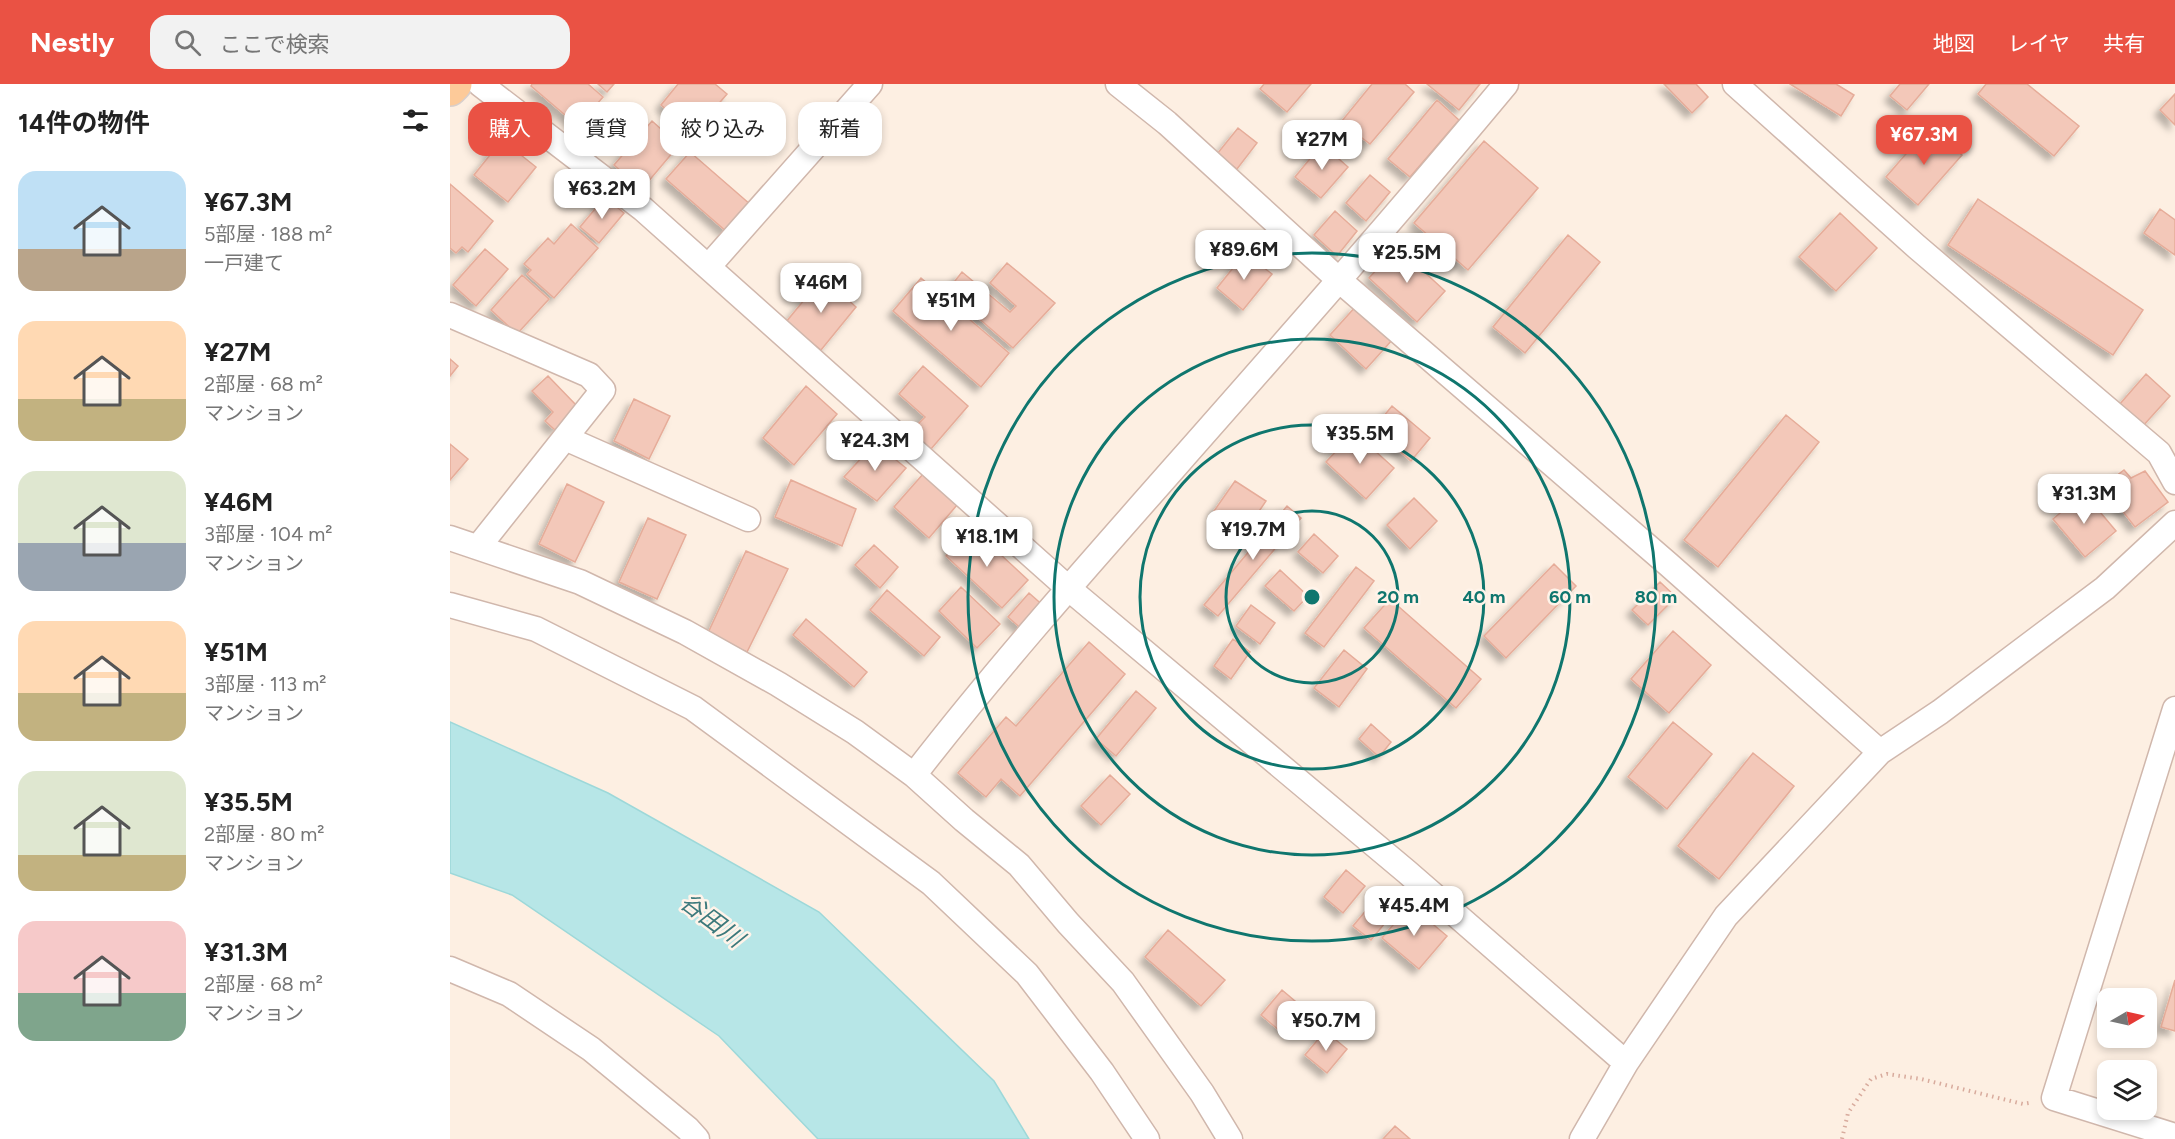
<!DOCTYPE html>
<html lang="ja">
<head>
<meta charset="utf-8">
<style>
  :root { --surface:#fff; --page:#f2f2f2; --text:#222; --muted:#767676; --accent:#ea5244 }
  body { margin:0; font-family:Figtree,"Noto Sans JP",sans-serif; background:var(--page); color:var(--text); height:100vh; display:flex; flex-direction:column; font-size:22px; white-space:nowrap }
  * { box-sizing:border-box; margin:0 }
  p { font-size:20px; color:var(--muted) }
  .icon { flex:none; width:33px; height:33px; fill:none; stroke:currentColor; stroke-width:2; stroke-linecap:round; stroke-linejoin:round }
  .map { position:relative; flex:1; overflow:hidden }
  .details { display:flex; flex-direction:column; background:var(--surface); width:450px }
  .details>* { flex:none }
  .guide { position:absolute; left:18px; top:18px; width:570px; height:54px; display:flex; gap:12px }
  .needle { width:39px; rotate:81deg }
  .fabs { position:absolute; left:1647px; top:904px; display:grid; gap:12px }
  .fabs a { display:grid; place-items:center; width:60px; height:60px; border-radius:12px; background:var(--surface); box-shadow:0 3px 9px #0003; font-size:30px }
  .price { position:absolute; translate:-50% -51px; padding:0 14px; border-radius:12px; background:#fff; color:#222; font-size:20px; line-height:39px; filter:drop-shadow(0 2px 3px #0008) }
  .price::after { content:''; position:absolute; left:50%; top:36px; width:18px; height:14px; margin-left:-9px; background:inherit; clip-path:polygon(0 0,100% 0,50% 100%) }
  .price.on { background:var(--accent); color:#fff }
  ul { padding:0; list-style:none }
  li { display:flex; align-items:center; gap:18px; height:150px; padding:0 18px }
  li span { display:grid; place-items:center; flex:none; width:168px; height:120px; border-radius:18px; color:#555 }
  li>.icon { margin-inline-start:auto }
  span .icon { width:72px; height:72px; fill:#fffc; stroke-width:1 }
  li b { font-size:26px }
  h2 { display:flex; justify-content:space-between; align-items:center; height:72px; padding:0 18px; font-size:26px }
  .pill { padding:0 21px; border-radius:18px; background:var(--surface); box-shadow:0 3px 9px #0003; font-size:21px; line-height:54px }
  .pill.on { background:var(--accent); color:#fff }
  header { display:flex; align-items:center; gap:36px; box-sizing:border-box; height:84px; padding:0 30px; background:var(--accent); color:#fff }
  header strong { font-size:28px }
  nav { display:flex; gap:33px; margin-inline-start:auto; font-size:21px }
  .search { width:420px; height:54px; background:var(--page); display:flex; align-items:center; gap:15px; box-sizing:border-box; padding:0 21px; border-radius:18px; color:var(--muted); font-size:22px }
  main { display:flex; flex:1; min-height:0 }
  .map>svg:first-child { display:block }
  .water { fill:#b7e6e7; stroke:#9dd8d9; stroke-width:1.5 }
  .building { fill:#f3c8b9; stroke:#e6ac99; stroke-width:1.5; filter:url(#shadow) }
  .lines { fill:none; stroke-linecap:round; stroke-linejoin:round }
  .minor-casing { stroke:#d0b7ac; stroke-width:27 }
  .primary-casing { stroke:#d8cfcc; stroke-width:36 }
  .path { stroke:#d8ab9d; stroke-width:4; stroke-dasharray:1.5 4.5; stroke-linecap:butt }
  .minor { stroke:#fff; stroke-width:24 }
  .primary { stroke:#fdca99; stroke-width:33 }
  .ring { fill:none; stroke:#0f766e; stroke-width:3 }
  .labels { text-anchor:middle; dominant-baseline:central; stroke-width:5; stroke-linejoin:round; paint-order:stroke }
  .water-label { font-size:24px; font-style:italic; fill:#3c797c; stroke:#fff3e9 }
  .centre { fill:#0f766e; stroke:#fff3e9; stroke-width:3 }
  .ring-label { font-size:18px; text-anchor:middle; font-weight:bold; fill:#0f766e; stroke:#fff3e9; stroke-width:5; stroke-linejoin:round; paint-order:stroke }
</style>
</head>
<body>
<header>
<strong>Nestly</strong>
<div class="search"><svg class="icon" aria-label="search" viewBox="0 0 24 24"><circle cx="10" cy="10" r="6"/><path d="M15 15l6 6"/></svg>ここで検索</div>
<nav><a>地図</a><a>レイヤ</a><a>共有</a></nav>
</header>
<main>
<section class="details">
<h2>14件の物件<svg class="icon" aria-label="filters" viewBox="0 0 24 24"><path d="M4 7h16M4 17h16"/><circle cx="9" cy="7" r="2"/><circle cx="15" cy="17" r="2"/></svg></h2>
<ul>
<li><span style="background:linear-gradient(#bfe0f5 65%,#b9a48a 0)"><svg class="icon" aria-label="home" viewBox="0 0 24 24"><path d="M3 11l9-7 9 7M6 9v11h12V9"/></svg></span><div><b>¥67.3M</b><p>5部屋 · 188 m²</p><p>一戸建て</p></div></li>
<li><span style="background:linear-gradient(#ffd9b3 65%,#c2b280 0)"><svg class="icon" aria-label="home" viewBox="0 0 24 24"><path d="M3 11l9-7 9 7M6 9v11h12V9"/></svg></span><div><b>¥27M</b><p>2部屋 · 68 m²</p><p>マンション</p></div></li>
<li><span style="background:linear-gradient(#dfe7d0 60%,#9aa5b1 0)"><svg class="icon" aria-label="home" viewBox="0 0 24 24"><path d="M3 11l9-7 9 7M6 9v11h12V9"/></svg></span><div><b>¥46M</b><p>3部屋 · 104 m²</p><p>マンション</p></div></li>
<li><span style="background:linear-gradient(#ffd9b3 60%,#c2b280 0)"><svg class="icon" aria-label="home" viewBox="0 0 24 24"><path d="M3 11l9-7 9 7M6 9v11h12V9"/></svg></span><div><b>¥51M</b><p>3部屋 · 113 m²</p><p>マンション</p></div></li>
<li><span style="background:linear-gradient(#dfe7d0 70%,#c2b280 0)"><svg class="icon" aria-label="home" viewBox="0 0 24 24"><path d="M3 11l9-7 9 7M6 9v11h12V9"/></svg></span><div><b>¥35.5M</b><p>2部屋 · 80 m²</p><p>マンション</p></div></li>
<li><span style="background:linear-gradient(#f6c9c9 60%,#7fa58c 0)"><svg class="icon" aria-label="home" viewBox="0 0 24 24"><path d="M3 11l9-7 9 7M6 9v11h12V9"/></svg></span><div><b>¥31.3M</b><p>2部屋 · 68 m²</p><p>マンション</p></div></li>
</ul>
</section>
<div class="map">
<svg width="1725" height="1055" viewBox="0 0 1725 1055">
  <defs>
    <filter id="shadow"><feDropShadow dx="-5.5" dy="5.5" stdDeviation="3" flood-color="#0004"/></filter>
  </defs>
  <rect width="100%" height="100%" fill="#fdefe2"/>
  <path class="water" d="M0 638 158 709 369 828 544 997 579 1055H368L269 952 62 811 0 789Z"/>
  <path class="building" d="M82 0H138L153 13 128 42 81 2Z
    M148 0H164L157 8Z
    M228 0H265L277 10 236 58 216 41 224 32 211 21Z
    M814 0H861L837 28 810 5Z
    M922 0H955L964 8 920 60 891 38Z
    M977 0H1030L1009 26Z
    M1214 0H1246L1258 13 1242 29Z
    M1340 0H1386L1404 11 1391 32Z
    M1450 0H1479L1457 26 1440 12Z
    M1536 0H1577L1629 42 1604 72 1528 10Z
    M1725 10V41L1710 26Z
    M987 16 1009 36 960 93 938 75Z
    M202 37 229 61 192 105 164 81Z
    M1480 42 1512 71 1468 121 1436 93Z
    M788 44 807 59 787 85 767 70Z
    M52 56 86 83 58 118 24 91Z
    M1034 57 1088 104 1018 186 964 139Z
    M872 60 898 83 871 114 845 93Z
    M240 68 301 121 277 148 216 95Z
    M920 91 940 108 916 137 896 119Z
    M0 100 43 137 18 168 12 163 6 169 0 164Z
    M155 113 174 129 149 159 130 143Z
    M1528 115 1693 226 1663 271 1498 161Z
    M1710 125 1725 136V171L1694 149Z
    M885 127 907 147 887 172 864 151Z
    M1390 129 1427 164 1386 207 1349 173Z
    M121 140 148 164 104 214 77 190 81 186 74 180 98 154 104 160Z
    M1118 151 1150 178 1075 269 1043 243Z
    M947 163 995 207 967 238 919 194Z
    M35 165 58 185 26 222 3 201Z
    M795 169 822 190 793 226 767 204Z
    M557 179 605 219 563 264 497 207 512 188 560 228 566 222 540 199Z
    M72 191 99 215 67 250 41 226Z
    M373 193 406 223 371 266 336 238Z
    M471 194 559 269 531 303 443 227Z
    M907 221 943 255 916 285 880 251Z
    M0 275 8 282 0 292Z
    M473 282 518 322 481 365 461 347 475 333 449 310Z
    M1696 290 1720 312 1692 343 1669 321Z
    M98 292 127 322 105 346 95 337 103 328 82 307Z
    M356 302 387 330 344 381 313 354Z
    M184 315 220 332 199 375 164 357Z
    M942 322 980 354 961 377 923 345Z
    M1336 331 1369 358 1268 483 1234 456Z
    M904 348 944 384 916 415 876 378Z
    M425 359 456 384 427 417 394 393Z
    M0 360 18 375 0 396Z
    M1674 386 1681 394 1695 387 1718 418 1685 443 1653 402Z
    M473 390 507 421 479 454 444 423Z
    M341 396 406 425 392 462 325 433Z
    M785 397 816 417 795 448 764 427Z
    M117 400 154 418 125 478 89 460Z
    M1634 409 1666 447 1635 473 1603 435Z
    M964 414 987 437 960 465 937 441Z
    M837 422 851 434 768 532 754 521Z
    M198 434 236 451 207 515 169 498Z
    M522 444 578 496 552 524 496 472Z
    M864 450 888 472 873 489 848 468Z
    M424 461 448 483 430 504 405 481Z
    M296 467 338 485 297 568 257 551Z
    M1104 480 1126 502 1056 574 1034 552Z
    M906 483 924 497 874 563 855 549Z
    M830 486 858 512 844 527 815 502Z
    M1210 498 1226 513 1198 541 1182 526Z
    M511 503 550 540 527 564 489 527Z
    M437 506 490 553 474 572 420 526Z
    M579 509 596 524 575 548 558 533Z
    M940 515 1031 595 1006 624 914 544Z
    M801 521 825 539 810 560 786 542Z
    M356 535 417 588 404 603 343 551Z
    M1223 547 1261 581 1219 629 1181 595Z
    M783 555 800 568 781 595 764 582Z
    M639 558 675 590 570 712 551 695 536 713 508 689 556 633 566 642Z
    M894 566 917 585 889 623 864 604Z
    M686 607 706 624 666 672 646 655Z
    M1223 638 1262 670 1217 725 1178 693Z
    M921 640 941 658 929 673 909 655Z
    M1303 669 1344 702 1269 795 1228 762Z
    M660 691 680 710 651 741 631 722Z
    M896 786 915 802 893 829 874 813Z
    M960 821 997 852 969 885 932 854Z
    M918 824 935 839 921 856 903 842Z
    M718 846 775 896 751 922 695 873Z
    M1725 896V947L1711 943Z
    M832 906 851 922 830 947 811 931Z
    M875 947 897 965 877 989 855 971Z
    M945 1042 960 1055H933Z"/>
  <g class="lines">
    <g class="minor-casing">
      <path id="minor" d="M30 0 193 125 618 504 957 788 1176 979 1276 832 1430 668 1490 628 1655 504 1725 439
        M668 0 717 39 889 196 1218 480 1430 668
        M1285 0 1467 163 1709 369 1725 398
        M258 183 420 0
        M0 231 139 291 153 306 29 462
        M115 354 298 435
        M0 454 130 498 235 548 328 600 405 648 464 691 514 736 569 781 618 839 673 898 752 1009 780 1055
        M0 521 86 545 243 624 481 799 577 890 652 988 697 1055
        M1725 625 1604 1014 1725 1052
        M464 691C546 585 635 485 724 384 836 257 948 130 1056 0
        M0 885 59 910 141 965 238 1045 247 1055
        M1132 1055 1176 979"/>
    </g>
    <g class="primary-casing">
      <path id="primary" d="M0 5 5 0"/>
    </g>
    <path class="path" d="M1392 1055 1398 1029 1421 995 1437 990 1471 995 1573 1020 1579 1019"/>
    <use href="#minor" class="minor"/>
    <use href="#primary" class="primary"/>
  </g>
  <g class="ring">
    <circle cx="862" cy="513" r="86"/>
    <circle cx="862" cy="513" r="172"/>
    <circle cx="862" cy="513" r="258"/>
    <circle cx="862" cy="513" r="344"/>
  </g>
  <g class="labels">
    <g class="water-label">
      <text transform="translate(262 836) rotate(37)">谷田川</text>
    </g>
  </g>
  <circle cx="862" cy="513" r="9" class="centre"/>
  <g class="ring-label">
    <text x="948" y="519">20 m</text>
    <text x="1034" y="519">40 m</text>
    <text x="1120" y="519">60 m</text>
    <text x="1206" y="519">80 m</text>
  </g>
</svg>
<div class="fabs">
<a><svg class="needle" viewBox="-14 -14 28 28"><path d="M0-13l5 13h-10z" fill="#e53935"/><path d="M0 13l5-13h-10z" fill="#767676"/></svg></a>
<a><svg class="icon" aria-label="layers" viewBox="0 0 24 24"><path d="M12 4l9 5-9 5-9-5zM3 14l9 5 9-5"/></svg></a>
</div>
<b class="price on" style="left:1474px;top:82px">¥67.3M</b>
<b class="price" style="left:872px;top:87px">¥27M</b>
<b class="price" style="left:152px;top:136px">¥63.2M</b>
<b class="price" style="left:794px;top:197px">¥89.6M</b>
<b class="price" style="left:957px;top:200px">¥25.5M</b>
<b class="price" style="left:371px;top:230px">¥46M</b>
<b class="price" style="left:501px;top:248px">¥51M</b>
<b class="price" style="left:910px;top:381px">¥35.5M</b>
<b class="price" style="left:425px;top:388px">¥24.3M</b>
<b class="price" style="left:1634px;top:441px">¥31.3M</b>
<b class="price" style="left:803px;top:477px">¥19.7M</b>
<b class="price" style="left:537px;top:484px">¥18.1M</b>
<b class="price" style="left:964px;top:853px">¥45.4M</b>
<b class="price" style="left:876px;top:968px">¥50.7M</b>
<div class="guide">
<a class="pill on">購入</a>
<a class="pill">賃貸</a>
<a class="pill">絞り込み</a>
<a class="pill">新着</a>
</div>
</div>
</main>
</body>
</html>
